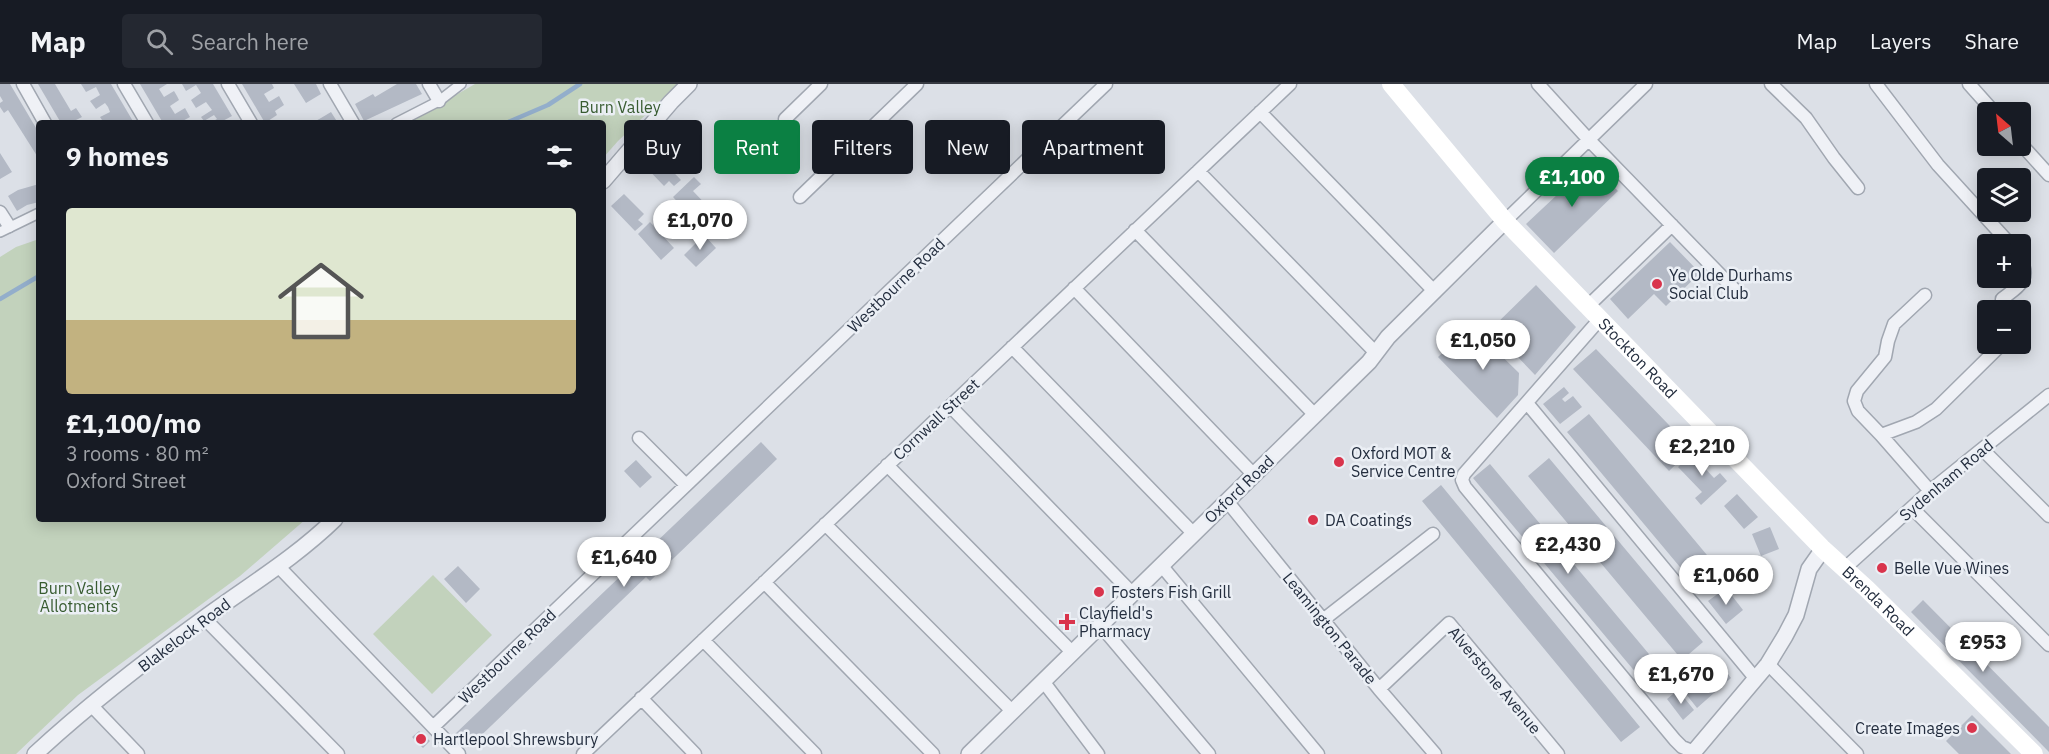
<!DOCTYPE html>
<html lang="en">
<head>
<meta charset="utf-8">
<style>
  :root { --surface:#171b24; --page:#242831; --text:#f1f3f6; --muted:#9ea1a6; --line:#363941; --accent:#0b8043 }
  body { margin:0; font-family:"IBM Plex Sans",sans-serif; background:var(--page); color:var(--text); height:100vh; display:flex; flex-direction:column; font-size:22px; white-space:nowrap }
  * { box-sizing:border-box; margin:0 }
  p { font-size:20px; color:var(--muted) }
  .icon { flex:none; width:33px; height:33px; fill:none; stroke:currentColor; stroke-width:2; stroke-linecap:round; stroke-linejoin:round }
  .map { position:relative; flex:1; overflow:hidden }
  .sheet { position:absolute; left:36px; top:36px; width:570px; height:402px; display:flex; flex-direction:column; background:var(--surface); border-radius:6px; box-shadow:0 3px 15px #0003 }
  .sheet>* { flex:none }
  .banner { position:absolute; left:624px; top:36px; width:570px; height:54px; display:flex; gap:12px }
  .needle { width:39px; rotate:332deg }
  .buttons { position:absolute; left:1977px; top:18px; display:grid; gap:12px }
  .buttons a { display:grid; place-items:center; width:54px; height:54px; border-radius:6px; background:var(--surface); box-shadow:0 3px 15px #0003; font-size:30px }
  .price { position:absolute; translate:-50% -51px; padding:0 14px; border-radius:21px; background:#fff; color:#222; font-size:20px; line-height:39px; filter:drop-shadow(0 2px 3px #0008) }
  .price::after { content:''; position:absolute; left:50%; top:36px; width:18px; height:14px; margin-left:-9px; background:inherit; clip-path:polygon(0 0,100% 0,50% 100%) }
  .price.on { background:var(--accent); color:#fff }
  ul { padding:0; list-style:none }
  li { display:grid; align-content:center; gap:12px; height:318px; padding:0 30px }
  li span { display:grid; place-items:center; height:186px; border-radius:6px; color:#555 }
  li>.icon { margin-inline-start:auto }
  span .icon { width:108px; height:108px; fill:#fffc; stroke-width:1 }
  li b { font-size:26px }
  h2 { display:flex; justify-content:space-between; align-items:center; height:72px; padding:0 30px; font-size:26px }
  .pill { padding:0 21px; border-radius:6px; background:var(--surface); box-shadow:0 3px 15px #0003; font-size:21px; line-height:54px }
  .pill.on { background:var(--accent); color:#fff }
  header { display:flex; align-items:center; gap:36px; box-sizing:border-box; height:84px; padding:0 30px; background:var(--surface); border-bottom:2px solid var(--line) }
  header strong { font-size:28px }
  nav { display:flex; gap:33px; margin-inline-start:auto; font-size:21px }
  .search { width:420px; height:54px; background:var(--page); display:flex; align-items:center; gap:15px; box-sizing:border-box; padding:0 21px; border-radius:6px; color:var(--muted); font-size:22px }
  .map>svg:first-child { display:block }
  .green { fill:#c2d2bc }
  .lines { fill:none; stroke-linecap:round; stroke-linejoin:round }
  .stream { stroke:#93aecb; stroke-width:4.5 }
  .building { fill:#b3b9c5 }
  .pedestrian-casing { stroke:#a1a7b1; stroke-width:12 }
  .minor-casing { stroke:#a1a7b1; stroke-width:15 }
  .tertiary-casing { stroke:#a1a7b1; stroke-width:18 }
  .pedestrian { stroke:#eff1f6; stroke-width:9 }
  .minor { stroke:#eff1f6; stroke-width:12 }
  .tertiary { stroke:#eff1f6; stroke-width:15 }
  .secondary { stroke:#fff; stroke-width:18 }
  .poi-dot { fill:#d9344c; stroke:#ebeff5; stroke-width:2 }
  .labels { text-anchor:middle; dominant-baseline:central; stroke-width:5; stroke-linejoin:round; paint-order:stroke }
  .park-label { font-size:16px; fill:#385c31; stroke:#ebeff5 }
  .poi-label { font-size:16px; fill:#242e3f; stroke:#ebeff5; text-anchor:start }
  .street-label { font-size:16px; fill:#242e3f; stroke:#ebeff5 }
</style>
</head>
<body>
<header>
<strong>Map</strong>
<div class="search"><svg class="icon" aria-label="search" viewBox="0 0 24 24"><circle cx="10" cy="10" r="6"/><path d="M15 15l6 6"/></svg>Search here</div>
<nav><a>Map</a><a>Layers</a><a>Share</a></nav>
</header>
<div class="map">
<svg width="2049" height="670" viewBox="0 0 2049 670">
  <rect width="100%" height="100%" fill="#dce0e7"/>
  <path class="green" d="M475 0H678L618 57 603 74V39H407Z
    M39 155V435H306L240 492 78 611 16 670H0V173L16 163Z
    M433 491 492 551 432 610 373 550Z"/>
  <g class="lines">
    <path class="stream" d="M506 39 548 21 580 0
      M0 215 39 192"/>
  </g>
  <path class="building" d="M0 0H10L39 49V75L8 26 4 29 0 23V19L3 17 0 12Z
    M38 0H55L71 27 76 24 82 33 76 36 78 39H61Z
    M81 0H111L134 39H117L115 36 110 39H104L100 33 110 28 108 23 105 19 96 25 90 17 100 11 96 3 86 8Z
    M140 0H167L159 5 164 13 174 7 177 12 179 16 170 22 175 30 185 24 190 33 179 39H163Z
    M182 0H213L232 32 219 39H210L217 35 214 31 204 37 201 33 212 26 206 18 196 24 191 16 201 9 196 1 186 7Z
    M242 0H272L274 4 264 10 269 18 279 12 284 21 275 27 277 31 265 39Z
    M294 0H316L321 10 306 19Z
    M397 0H416L422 10 364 37 355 20 373 10 375 13Z
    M331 28 338 39H312L321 34Z
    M652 66 681 96 674 102 669 97 664 102 640 77Z
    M0 69 12 88 0 95Z
    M1591 79 1618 107 1554 169 1526 140Z
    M694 93 701 100 693 107 712 127 715 125 725 135 715 144 709 138 705 142 702 138 699 141 673 113Z
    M39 100V118L27 121 17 127 8 112 18 106Z
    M624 110 644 130 638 136 643 140 635 147 611 122Z
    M650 138 674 164 661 176 638 150Z
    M704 151 716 164 696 183 684 171Z
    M1670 158 1700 189 1666 222 1654 210 1628 235 1610 215Z
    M1536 201 1576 243 1535 291 1491 245Z
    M1471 242 1519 289 1518 311 1497 334 1438 273Z
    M1596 265 1692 365 1669 387 1573 285Z
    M1564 303 1569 309 1562 315 1565 318 1573 312 1582 323 1560 340 1543 320Z
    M1589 330 1722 489 1700 507 1567 348Z
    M761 358 777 375 650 497 646 493 468 664 455 650Z
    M1697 366 1704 374 1699 378 1714 394 1720 389 1727 397 1701 421 1695 414 1702 408 1678 383Z
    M1549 374 1703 558 1682 576 1528 392Z
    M636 376 652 393 640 404 624 387Z
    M1490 380 1664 588 1647 602 1473 394Z
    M1441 401 1640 643 1621 658 1422 417Z
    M1737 410 1758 433 1744 445 1724 422Z
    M1770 443 1779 465 1761 472 1752 450Z
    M458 482 480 505 466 519 444 495Z
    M1726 504 1743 526 1726 540 1708 517Z
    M1923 516 2049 643V668L1911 528Z
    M1713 571 1731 594 1697 624 1682 605 1685 602 1675 590 1685 582 1691 589Z
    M1678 606 1694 626 1683 636 1667 615Z
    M1972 631 2011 670H1959L1946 657Z
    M419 647 430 657 423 664 412 653Z"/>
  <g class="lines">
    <g class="pedestrian-casing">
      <path id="pedestrian" d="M396 39 439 17 461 0
        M0 148 39 129"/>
    </g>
    <g class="minor-casing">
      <path id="minor" d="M23 0 45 39
        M124 0 147 39
        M228 0 251 39
        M330 0 353 39
        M429 0 439 17
        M1538 0 1589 56 1734 205
        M1771 0 1806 34 1834 74 1858 104
        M1876 0 1938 81 2010 160
        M1969 0 1994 28
        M1260 28 1435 208
        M785 35 821 0
        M2020 59 2049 91
        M1198 87 1376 269
        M800 113 917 0
        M0 128 9 142
        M1505 137 1646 0
        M1135 146 1315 331
        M1074 204 1254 391
        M1925 211 1894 240 1888 257 1885 273 1857 307 1854 317 1858 327 1881 351 1930 407
        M1587 223 1672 141
        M2011 226 2002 217V215C2019 202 2032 196 2020 174
        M1600 235 1464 390 1462 396 1465 403 1675 656 1682 663 1692 667
        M1012 263 1193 449
        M1527 319 1755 594
        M950 322 1132 509
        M1881 351 1916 338 1936 325 2002 260
        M639 354 686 401
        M1982 365 2049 432
        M887 381 1072 568
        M1227 417 1379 605 1435 670
        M1912 424 2049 561
        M825 440 1012 627
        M1161 481 1318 670
        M279 483 459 670
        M1845 484 1930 407 2049 311
        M764 498 933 670
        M204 534 338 670
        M1323 536 1433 450
        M1100 541 1209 670
        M703 556 815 670
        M1768 580 1857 670
        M1043 597 1098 670
        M1379 605 1449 539 1558 670
        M641 614 695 670
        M91 621 138 670
        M433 643 1106 0
        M583 670 1290 0"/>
    </g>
    <g class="tertiary-casing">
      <path id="tertiary" d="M603 97 671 18 689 0
        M35 670C88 621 145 577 203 535 248 502 295 474 335 435
        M969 670 1369 278 1388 253 1505 137
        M1692 670 1768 580 1785 552 1796 531 1809 485 1823 465"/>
    </g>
    <use href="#pedestrian" class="pedestrian"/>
    <use href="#minor" class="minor"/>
    <use href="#tertiary" class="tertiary"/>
    <path class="secondary" id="s1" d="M1391 0 1505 137 1600 235 1823 465 1867 505 2034 670"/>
  </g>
  <g class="poi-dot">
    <circle cx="1657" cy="200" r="6"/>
    <circle cx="1339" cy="378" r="6"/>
    <circle cx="1313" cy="436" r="6"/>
    <circle cx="1882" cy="484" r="6"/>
    <circle cx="1099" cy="508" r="6"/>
    <path d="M1064 529h6v6h6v6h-6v6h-6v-6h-6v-6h6z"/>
    <circle cx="1972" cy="644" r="6"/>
    <circle cx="421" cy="655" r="6"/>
  </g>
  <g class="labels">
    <g class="park-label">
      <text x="620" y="23">Burn Valley</text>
      <text x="79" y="504">Burn Valley<tspan x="79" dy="18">Allotments</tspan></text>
    </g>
    <g class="poi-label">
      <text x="1669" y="191">Ye Olde Durhams<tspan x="1669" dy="18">Social Club</tspan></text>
      <text x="1351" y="369">Oxford MOT &amp;<tspan x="1351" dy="18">Service Centre</tspan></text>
      <text x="1325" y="436">DA Coatings</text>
      <text x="1894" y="484">Belle Vue Wines</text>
      <text x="1111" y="508">Fosters Fish Grill</text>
      <text x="1079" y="529">Clayfield's<tspan x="1079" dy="18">Pharmacy</tspan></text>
      <text x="1960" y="644" text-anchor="end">Create Images</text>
      <text x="433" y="655">Hartlepool Shrewsbury</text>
    </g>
    <g class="street-label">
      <text transform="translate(896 201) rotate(-44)">Westbourne Road</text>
      <text stroke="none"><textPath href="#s1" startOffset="369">Stockton Road</textPath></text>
      <text transform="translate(936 335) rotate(-43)">Cornwall Street</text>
      <text transform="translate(1946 396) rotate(-40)">Sydenham Road</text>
      <text transform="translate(1239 405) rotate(-44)">Oxford Road</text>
      <text stroke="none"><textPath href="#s1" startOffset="711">Brenda Road</textPath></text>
      <text transform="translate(1330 544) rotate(51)">Leamington Parade</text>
      <text transform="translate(184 551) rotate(-37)">Blakelock Road</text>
      <text transform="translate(507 572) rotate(-44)">Westbourne Road</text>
      <text transform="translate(1495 596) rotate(50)">Alverstone Avenue</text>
    </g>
  </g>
</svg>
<div class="buttons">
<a><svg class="needle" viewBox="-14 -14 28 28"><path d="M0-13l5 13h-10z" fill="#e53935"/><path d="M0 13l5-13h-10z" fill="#9ea1a6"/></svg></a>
<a><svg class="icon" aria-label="layers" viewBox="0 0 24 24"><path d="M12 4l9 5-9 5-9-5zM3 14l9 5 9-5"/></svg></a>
<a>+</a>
<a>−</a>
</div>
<b class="price on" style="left:1572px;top:124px">£1,100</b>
<b class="price" style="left:700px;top:167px">£1,070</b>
<b class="price" style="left:1483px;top:287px">£1,050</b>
<b class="price" style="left:1702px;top:393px">£2,210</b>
<b class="price" style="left:1568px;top:491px">£2,430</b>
<b class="price" style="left:624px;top:504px">£1,640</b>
<b class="price" style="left:1726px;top:522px">£1,060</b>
<b class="price" style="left:1983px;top:589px">£953</b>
<b class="price" style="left:1681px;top:621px">£1,670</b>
<div class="banner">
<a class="pill">Buy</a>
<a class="pill on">Rent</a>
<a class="pill">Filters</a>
<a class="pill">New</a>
<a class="pill">Apartment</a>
</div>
<section class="sheet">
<h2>9 homes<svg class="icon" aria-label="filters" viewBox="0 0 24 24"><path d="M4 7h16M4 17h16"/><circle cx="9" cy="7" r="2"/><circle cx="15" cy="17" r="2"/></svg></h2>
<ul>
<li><span style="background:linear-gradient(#dfe7d0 60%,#c2b280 0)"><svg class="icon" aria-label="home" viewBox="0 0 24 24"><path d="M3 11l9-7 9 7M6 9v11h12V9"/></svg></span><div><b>£1,100/mo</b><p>3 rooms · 80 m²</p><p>Oxford Street</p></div></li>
</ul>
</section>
</div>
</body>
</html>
